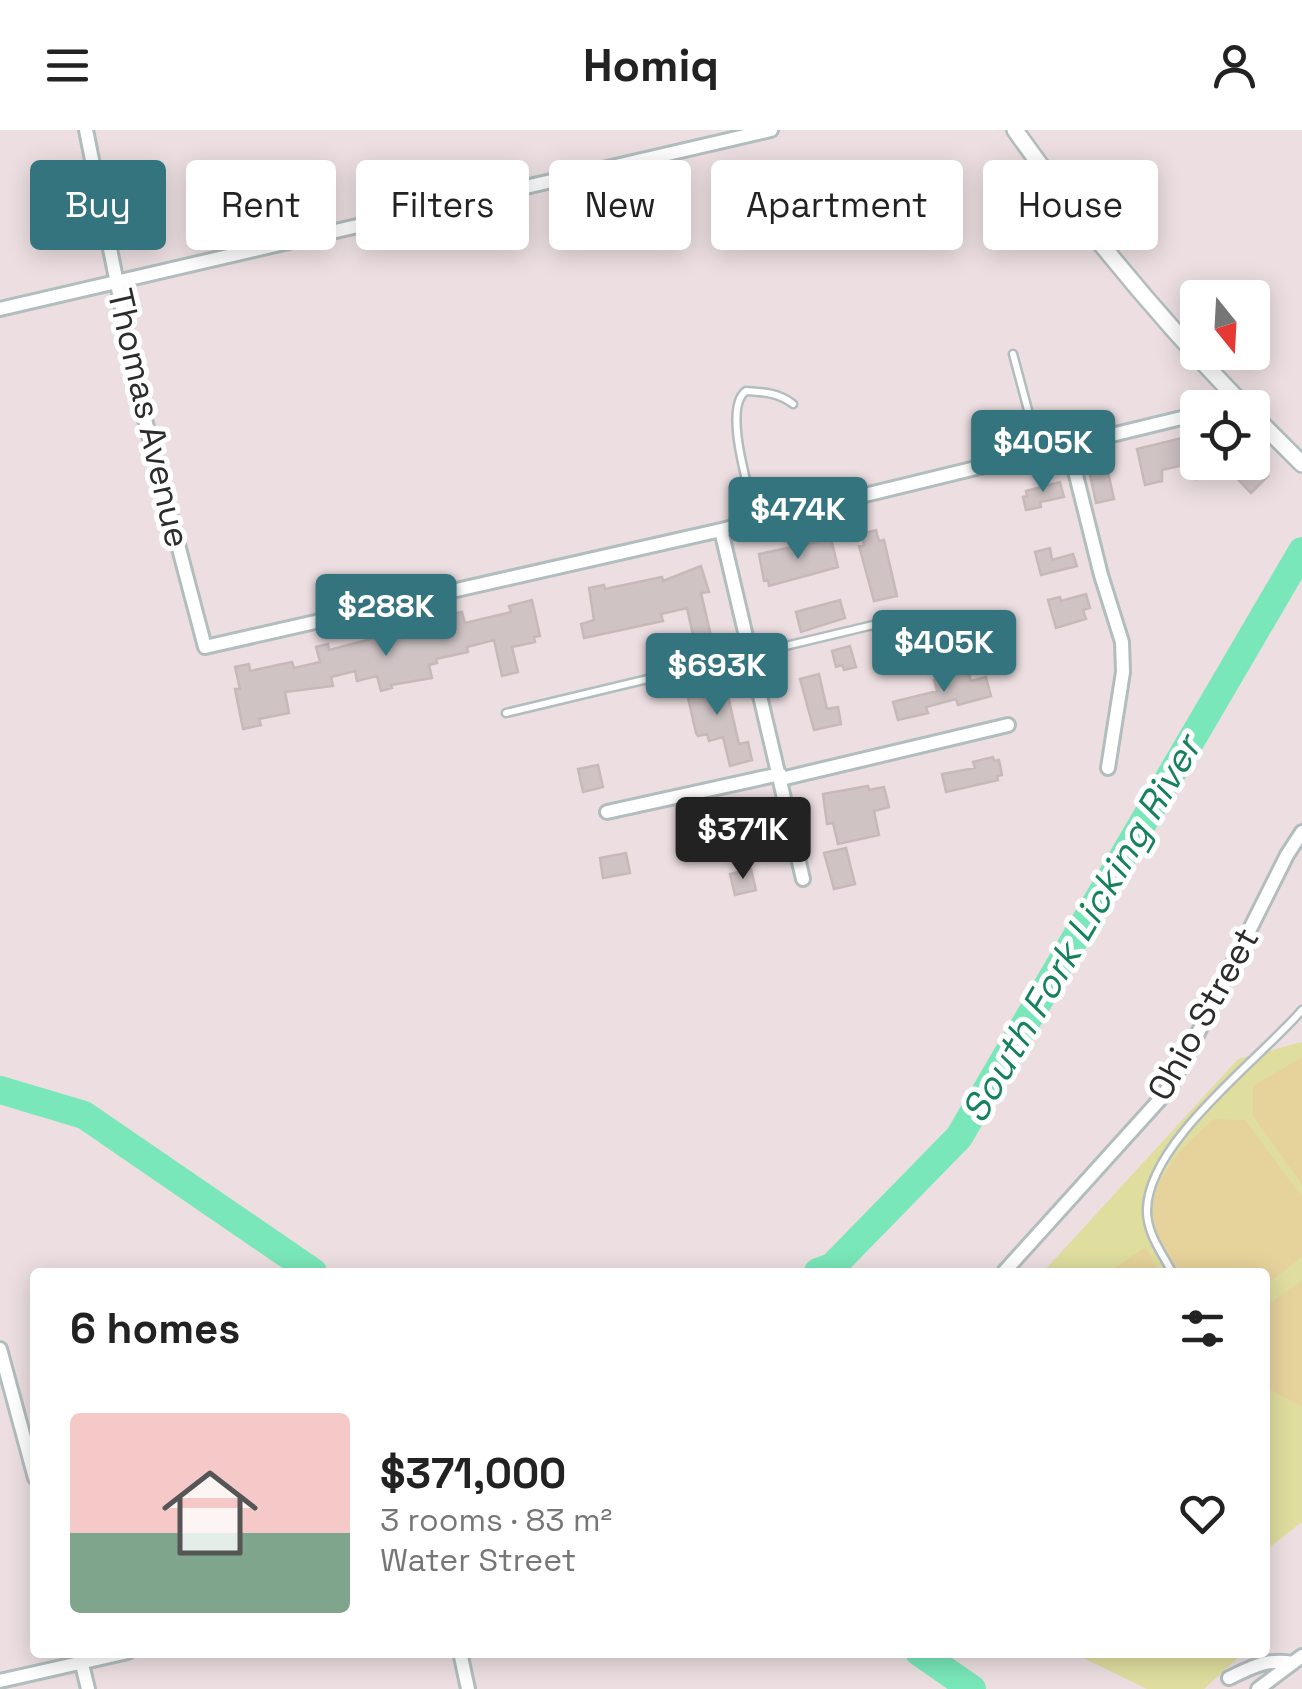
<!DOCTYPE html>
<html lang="en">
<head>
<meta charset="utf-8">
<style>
  :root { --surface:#fff; --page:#f6f6f6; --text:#222; --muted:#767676; --line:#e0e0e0; --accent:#34747e }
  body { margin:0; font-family:"Space Grotesk",sans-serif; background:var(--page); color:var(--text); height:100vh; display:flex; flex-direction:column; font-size:38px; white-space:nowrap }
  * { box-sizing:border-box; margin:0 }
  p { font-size:32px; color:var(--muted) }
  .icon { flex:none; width:55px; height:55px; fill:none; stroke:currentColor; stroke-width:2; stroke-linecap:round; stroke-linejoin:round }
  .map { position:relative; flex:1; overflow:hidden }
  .drawer { position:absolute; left:30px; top:1138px; width:1240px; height:390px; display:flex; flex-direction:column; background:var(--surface); border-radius:10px; box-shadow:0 5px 25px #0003 }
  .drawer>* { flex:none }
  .guide { position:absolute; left:30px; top:30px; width:1242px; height:90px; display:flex; gap:20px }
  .needle { width:65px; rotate:162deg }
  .tools { position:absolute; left:1180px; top:150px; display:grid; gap:20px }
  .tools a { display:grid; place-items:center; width:90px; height:90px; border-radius:10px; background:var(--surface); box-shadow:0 5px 25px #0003; font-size:50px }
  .price { position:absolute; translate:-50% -85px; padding:0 22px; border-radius:10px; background:var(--accent); color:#fff; font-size:32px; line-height:65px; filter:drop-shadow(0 2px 5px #0008) }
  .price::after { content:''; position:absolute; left:50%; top:60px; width:30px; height:22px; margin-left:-15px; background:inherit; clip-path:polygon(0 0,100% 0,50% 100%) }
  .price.current { background:#222; color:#fff }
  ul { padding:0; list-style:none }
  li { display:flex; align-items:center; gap:30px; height:250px; padding:0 40px }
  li+li { border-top:2px solid var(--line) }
  li span { display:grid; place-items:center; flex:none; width:280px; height:200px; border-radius:10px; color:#555 }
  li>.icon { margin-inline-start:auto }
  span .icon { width:120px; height:120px; fill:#fffc; stroke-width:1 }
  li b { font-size:42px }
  h2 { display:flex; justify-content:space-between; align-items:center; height:120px; padding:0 40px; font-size:42px }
  .pill { padding:0 35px; border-radius:10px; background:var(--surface); box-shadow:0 5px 25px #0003; font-size:35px; line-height:90px }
  .pill.current { background:var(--accent); color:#fff }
  header { display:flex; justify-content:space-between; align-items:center; height:130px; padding:0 40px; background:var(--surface); font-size:45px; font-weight:700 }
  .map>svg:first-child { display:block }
  .green { fill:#dfde9f }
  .pitch { fill:#e6d39c }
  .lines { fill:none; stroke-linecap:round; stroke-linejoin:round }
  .river { stroke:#79e7b9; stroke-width:28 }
  .building { fill:#cfc3c4; stroke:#c8b9b9; stroke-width:2.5 }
  .service-casing { stroke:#b2bdbe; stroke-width:11 }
  .minor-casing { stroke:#b2bdbe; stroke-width:18 }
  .tertiary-casing { stroke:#b2bdbe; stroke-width:20 }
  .service { stroke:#fff; stroke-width:6 }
  .minor { stroke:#fff; stroke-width:12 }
  .tertiary { stroke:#fff; stroke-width:15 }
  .labels { text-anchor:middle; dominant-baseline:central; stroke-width:10; stroke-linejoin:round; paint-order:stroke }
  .street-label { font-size:35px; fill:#2c2c2c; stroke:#fff }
  .water-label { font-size:38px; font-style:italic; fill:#15815d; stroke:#fff }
</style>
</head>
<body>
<header><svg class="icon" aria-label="menu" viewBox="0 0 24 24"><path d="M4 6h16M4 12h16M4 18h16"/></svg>Homiq<svg class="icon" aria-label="person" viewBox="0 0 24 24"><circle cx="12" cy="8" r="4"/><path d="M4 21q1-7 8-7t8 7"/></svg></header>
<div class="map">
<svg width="1302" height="1559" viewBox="0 0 1302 1559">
  <rect width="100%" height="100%" fill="#eddfe1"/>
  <path class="green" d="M1302 912V1392L1265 1421V1142H1043L1238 929Z
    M1073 1523H1243L1204 1559H1147Z"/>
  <path class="pitch" d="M1302 927V1055L1253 986V956Z
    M1214 989 1245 990 1302 1067V1127L1265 1156V1142H1169C1164 1129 1153 1112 1152 1097 1147 1050 1182 1017 1214 989Z
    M1146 1117 1159 1142H1108Z
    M1302 1150V1277L1265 1257V1177Z"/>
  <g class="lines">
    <path class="river" d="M0 960 84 985 313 1142
      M818 1142 832 1137 959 1007 1302 421
      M919 1522 972 1559"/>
  </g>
  <path class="building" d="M1198 304 1196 332H1255L1268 346 1251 363 1229 340 1196 349 1192 333 1162 340V351L1145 355 1137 319Z
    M1102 337 1107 338 1114 369 1096 373 1089 340Z
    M1060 352 1064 367 1040 372 1041 377 1026 380 1023 367 1027 366 1026 361Z
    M876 400 879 411 884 410 897 466 874 471 859 416 864 415 861 404Z
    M831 409 838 437 769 456 768 450 764 451 759 424Z
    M1050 418 1052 430 1073 424 1077 436 1041 445 1035 422Z
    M701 436 709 462 701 463 712 510 695 514 687 478 661 484 663 491 584 508 581 494 594 490 589 458 604 455 605 459 662 447 663 451Z
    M1086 464 1090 478 1083 480 1086 489 1056 498 1048 470 1060 467 1061 471Z
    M532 470 540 506 534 507 535 512 512 517 518 542 502 546 494 510 467 517 468 522 436 529 437 533 429 535 432 548 391 555 392 558 381 561 377 546 357 551 355 541 331 547 333 556 285 562 289 583 259 589 261 595 243 599 235 559H240L235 537 249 534 250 541 292 532 294 538 320 532 316 517 328 514 329 520 439 491 438 487 451 484 462 482 465 493 511 482 509 476Z
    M840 470 845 488 801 502 796 482Z
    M904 506 909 523 887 530 882 513Z
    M850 516 856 537 844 540 842 535 836 537 832 521Z
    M968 541 971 551 986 547 991 566 958 575 956 569 926 577 928 583 898 590 893 572 937 561 934 550Z
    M819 544 827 579 838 577 841 594 814 600 800 549Z
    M714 549H724L739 614 748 612 752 630 730 636 723 607 709 611 707 604 698 606 696 603 686 559Z
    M993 627 994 631 999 630 1002 645 997 646 998 650 946 662 942 644 975 638 973 632Z
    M598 635 603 657 583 662 578 639Z
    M868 656 869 660 884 657 889 677 874 681 879 705 838 714 833 693 827 694 823 664Z
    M761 677 766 711 750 714 742 682Z
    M846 718 855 754 834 759 824 723Z
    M626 723 630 743 603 748 600 728Z
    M751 739 756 760 735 765 730 744Z"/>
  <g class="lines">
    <g class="service-casing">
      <path id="service" d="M1013 224 1032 295 1036 300 1065 315
        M756 390C750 362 722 278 746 261 764 262 779 263 793 274
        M506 583 894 490
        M1172 1142C1162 1123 1146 1102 1147 1079 1149 1011 1259 930 1302 880"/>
    </g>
    <g class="minor-casing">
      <path id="minor" d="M86 0 143 282 205 517 721 400 1198 284
        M0 179 771 0
        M1218 278 1234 265
        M1069 317 1101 445 1122 512 1123 542 1108 638
        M721 400 803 749
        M781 649 1008 595
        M607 682 780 644
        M1004 1142 1163 966 1184 931 1287 725 1302 702
        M0 1219 35 1348
        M79 1522 88 1559
        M460 1522 468 1559
        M1229 1548C1252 1537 1267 1528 1293 1533
        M0 1551 128 1522
        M1258 1559 1302 1526"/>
    </g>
    <g class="tertiary-casing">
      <path id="tertiary" d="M1015 0C1085 99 1161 190 1246 278
        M1252 284 1302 334"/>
    </g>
    <use href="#service" class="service"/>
    <use href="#minor" class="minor"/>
    <use href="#tertiary" class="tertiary"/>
  </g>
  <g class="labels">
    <g class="street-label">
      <text transform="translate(149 288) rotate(77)">Thomas Avenue</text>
      <text transform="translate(1203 884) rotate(-61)">Ohio Street</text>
    </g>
    <g class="water-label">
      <text transform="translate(1081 799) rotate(-60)">South Fork Licking River</text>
    </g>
  </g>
</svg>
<div class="tools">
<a><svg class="needle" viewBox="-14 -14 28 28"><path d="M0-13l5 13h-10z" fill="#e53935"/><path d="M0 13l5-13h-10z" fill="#767676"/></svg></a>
<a><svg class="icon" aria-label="locate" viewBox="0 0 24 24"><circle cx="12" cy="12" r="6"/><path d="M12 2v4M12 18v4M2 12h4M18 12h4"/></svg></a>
</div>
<b class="price" style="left:1043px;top:365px">$405K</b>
<b class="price" style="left:798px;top:432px">$474K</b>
<b class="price" style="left:386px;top:529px">$288K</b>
<b class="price" style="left:944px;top:565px">$405K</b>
<b class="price" style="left:717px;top:588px">$693K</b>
<b class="price current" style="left:743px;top:752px">$371K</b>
<div class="guide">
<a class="pill current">Buy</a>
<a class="pill">Rent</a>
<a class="pill">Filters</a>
<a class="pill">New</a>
<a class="pill">Apartment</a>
<a class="pill">House</a>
</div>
<section class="drawer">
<h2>6 homes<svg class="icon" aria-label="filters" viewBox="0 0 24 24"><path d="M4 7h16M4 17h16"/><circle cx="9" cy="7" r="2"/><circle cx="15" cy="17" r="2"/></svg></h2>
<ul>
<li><span style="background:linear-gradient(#f6c9c9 60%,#7fa58c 0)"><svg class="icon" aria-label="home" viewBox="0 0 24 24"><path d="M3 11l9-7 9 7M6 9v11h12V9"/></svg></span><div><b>$371,000</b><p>3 rooms · 83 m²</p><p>Water Street</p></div><svg class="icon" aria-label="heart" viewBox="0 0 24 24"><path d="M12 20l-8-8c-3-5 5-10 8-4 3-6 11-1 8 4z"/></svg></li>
</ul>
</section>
</div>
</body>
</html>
